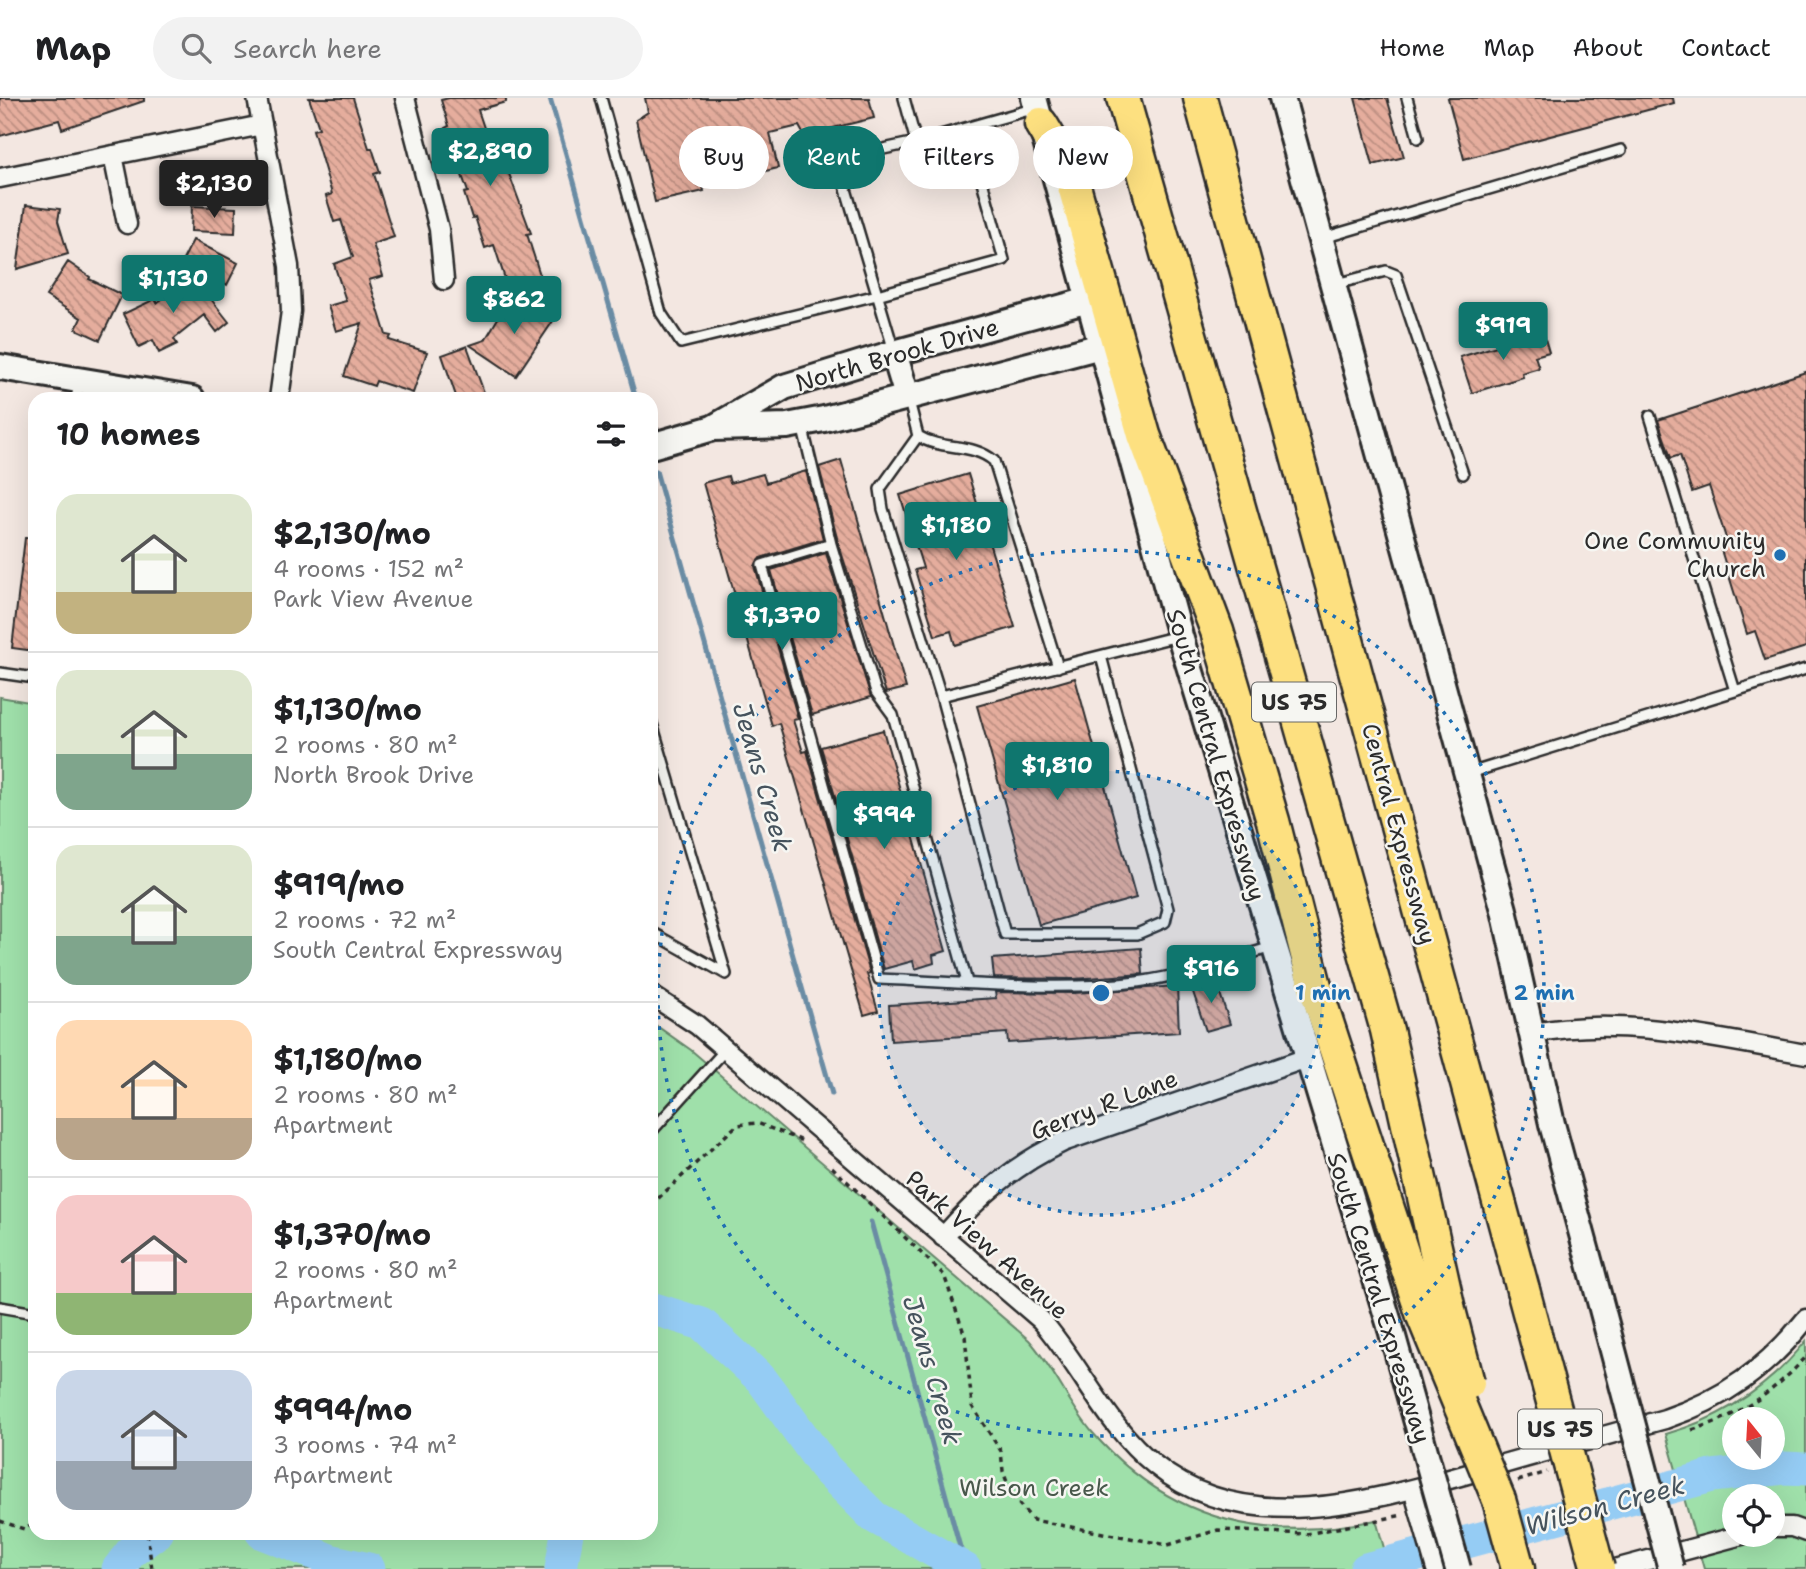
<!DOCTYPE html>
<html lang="en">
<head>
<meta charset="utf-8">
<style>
  :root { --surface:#fff; --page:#f2f2f2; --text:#202124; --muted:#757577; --line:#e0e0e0; --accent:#0f766e }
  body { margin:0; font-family:"Shantell Sans",sans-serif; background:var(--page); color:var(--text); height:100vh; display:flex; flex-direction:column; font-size:26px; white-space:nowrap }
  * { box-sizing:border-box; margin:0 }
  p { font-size:23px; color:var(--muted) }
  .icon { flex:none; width:38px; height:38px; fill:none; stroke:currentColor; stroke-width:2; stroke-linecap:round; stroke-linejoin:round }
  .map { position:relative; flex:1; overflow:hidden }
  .details { position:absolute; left:28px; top:294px; width:630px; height:1148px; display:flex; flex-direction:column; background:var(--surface); border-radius:21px; box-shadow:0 7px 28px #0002 }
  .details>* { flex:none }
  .banner { position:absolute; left:679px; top:28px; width:665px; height:63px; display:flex; gap:14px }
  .needle { width:46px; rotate:342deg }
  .tools { position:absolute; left:1722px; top:1309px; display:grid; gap:14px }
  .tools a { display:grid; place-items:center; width:63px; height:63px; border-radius:50%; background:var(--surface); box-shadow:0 7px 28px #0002; font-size:35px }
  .price { position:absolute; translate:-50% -60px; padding:0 16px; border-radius:7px; background:var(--accent); color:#fff; font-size:23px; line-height:46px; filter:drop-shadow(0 2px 4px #0008) }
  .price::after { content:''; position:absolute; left:50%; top:42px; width:21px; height:16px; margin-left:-10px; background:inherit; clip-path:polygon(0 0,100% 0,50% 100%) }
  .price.on { background:#222; color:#fff }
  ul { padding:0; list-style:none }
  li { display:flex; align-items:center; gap:21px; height:175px; padding:0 28px }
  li+li { border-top:2px solid var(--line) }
  li span { display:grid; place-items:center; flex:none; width:196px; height:140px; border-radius:21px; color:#555 }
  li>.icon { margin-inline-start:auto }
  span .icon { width:84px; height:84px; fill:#fffc; stroke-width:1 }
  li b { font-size:30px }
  h2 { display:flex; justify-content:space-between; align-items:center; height:84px; padding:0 28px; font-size:30px }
  .tag { padding:0 24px; border-radius:32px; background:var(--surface); box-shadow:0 7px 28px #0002; font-size:24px; line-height:63px }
  .tag.on { background:var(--accent); color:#fff }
  header { display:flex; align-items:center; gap:42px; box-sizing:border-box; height:98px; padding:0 35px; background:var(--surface); border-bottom:2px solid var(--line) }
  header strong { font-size:33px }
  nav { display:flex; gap:38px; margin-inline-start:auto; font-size:24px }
  .search { width:490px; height:63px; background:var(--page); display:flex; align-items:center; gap:18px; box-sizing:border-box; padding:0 24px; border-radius:38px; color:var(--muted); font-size:26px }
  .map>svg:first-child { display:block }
  .park { fill:#9fe0aa; stroke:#65866a; stroke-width:2; fill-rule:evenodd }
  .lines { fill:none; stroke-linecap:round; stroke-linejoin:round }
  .stream { stroke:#6b8ca4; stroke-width:5 }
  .river { stroke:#95ccf4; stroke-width:33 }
  .building { fill:url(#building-back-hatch); stroke:#2b2b2b; stroke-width:2 }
  .lane-casing { stroke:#2b2b2b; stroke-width:14 }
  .street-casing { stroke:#2b2b2b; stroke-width:23 }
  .secondary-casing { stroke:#2b2b2b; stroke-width:30 }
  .highway-casing { stroke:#2b2b2b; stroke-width:37 }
  .path { stroke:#2b2b2b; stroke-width:3.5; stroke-dasharray:5 5; stroke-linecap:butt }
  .lane { stroke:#f6f6f2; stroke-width:9 }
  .street { stroke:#f6f6f2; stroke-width:18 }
  .secondary { stroke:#f6f6f2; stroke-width:24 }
  .highway { stroke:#fde080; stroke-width:32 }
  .secondary-bridge-casing { stroke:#2b2b2b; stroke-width:30; stroke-linecap:butt }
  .highway-bridge-casing { stroke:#2b2b2b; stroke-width:37; stroke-linecap:butt }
  .secondary-bridge { stroke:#f6f6f2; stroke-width:24 }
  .highway-bridge { stroke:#fde080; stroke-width:32 }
  .ring { fill:none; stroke:#1f6fb2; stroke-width:3.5; stroke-dasharray:3.5 7 }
  .poi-dot { fill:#1f6fb2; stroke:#f6f6f2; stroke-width:2.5 }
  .labels { text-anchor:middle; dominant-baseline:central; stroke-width:5; stroke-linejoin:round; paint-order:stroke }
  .shield { fill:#f6f6f2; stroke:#686867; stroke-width:2 }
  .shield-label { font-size:23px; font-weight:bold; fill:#2b2b2b }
  .street-label { font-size:24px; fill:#2b2b2b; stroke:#f6f6f2 }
  .poi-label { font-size:24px; fill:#2b2b2b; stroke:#f6f6f2; text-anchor:end }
  .park-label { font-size:24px; fill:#48584b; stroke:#f6f6f2 }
  .water-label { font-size:26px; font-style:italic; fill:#46535d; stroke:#f6f6f2 }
  .centre { fill:#1f6fb2; stroke:#f6f6f2; stroke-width:3.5 }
  .ring-label { font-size:21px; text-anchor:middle; font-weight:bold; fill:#1f6fb2; stroke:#f6f6f2; stroke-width:5; stroke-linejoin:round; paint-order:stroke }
</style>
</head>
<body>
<header>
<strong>Map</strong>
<div class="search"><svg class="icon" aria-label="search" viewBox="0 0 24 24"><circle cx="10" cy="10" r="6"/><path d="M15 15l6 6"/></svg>Search here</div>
<nav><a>Home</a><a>Map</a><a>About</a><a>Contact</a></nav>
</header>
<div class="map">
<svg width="1806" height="1471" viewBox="0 0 1806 1471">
  <defs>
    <pattern id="building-back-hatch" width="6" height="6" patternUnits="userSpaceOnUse" patternTransform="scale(1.75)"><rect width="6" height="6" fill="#e5ad9d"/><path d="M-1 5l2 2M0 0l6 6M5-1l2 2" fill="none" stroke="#ba8d80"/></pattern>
  </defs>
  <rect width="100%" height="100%" fill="#f3e7e1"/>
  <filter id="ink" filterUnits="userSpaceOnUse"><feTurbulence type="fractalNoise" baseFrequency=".0143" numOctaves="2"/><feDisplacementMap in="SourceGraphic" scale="14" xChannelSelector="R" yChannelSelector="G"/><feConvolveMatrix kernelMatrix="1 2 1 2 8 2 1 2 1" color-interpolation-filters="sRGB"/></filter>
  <g filter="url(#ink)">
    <path class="park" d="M0 599 35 605V1435H651V924L691 952 1029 1242C1054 1270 1068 1305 1092 1334 1168 1422 1266 1446 1376 1422L1390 1471H0Z
      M1806 1243V1471H1704L1666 1336C1722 1320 1770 1288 1806 1243ZM1734 1321H1773V1360H1734ZM1734 1398H1773V1437H1734Z"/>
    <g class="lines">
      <path class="stream" d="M550 0 636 301
        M656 373 832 996
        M871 1124 960 1449 969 1471"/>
      <path class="river" d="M651 1210 702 1226 762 1282 826 1371 874 1419 965 1471
        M262 1435 330 1462 369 1471
        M118 1471 131 1454 156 1435
        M561 1471 567 1435
        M1366 1471 1712 1378 1785 1370 1806 1371"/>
    </g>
    <path class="building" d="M0 0H144V3L62 31 59 22 0 38Z
      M309 0H353L369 50H372L380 74 374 76 394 139 373 146 383 178 369 182 386 237 391 238 389 242 427 254 413 295 376 283 374 288 344 278 362 225 336 233 328 208 346 203 334 166 353 159 341 122 334 124 326 98 332 96 313 32 319 30Z
      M449 0H506V4L478 12 491 51 504 47 512 72 508 73 531 135 527 136 540 177 507 187 494 147 485 150 475 119 472 120 464 95 468 94 445 30 449 28 441 2Z
      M645 0H869L874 20 804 37 799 28 770 35 778 70 737 80 728 64 699 71 704 93 655 104 636 22 648 14Z
      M1355 0H1387L1404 59 1373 67Z
      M1448 0H1673L1674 5 1464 61Z
      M26 107 60 111 58 123 68 156 17 171Z
      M192 108 236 110 235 135 191 133Z
      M193 142 238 165 227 187 182 164Z
      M68 164 90 179 89 181 122 197 100 242 76 231 81 220 46 198Z
      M192 177 229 224 217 234 204 217 174 241 177 246 159 255 153 242 139 249 123 216 155 201 157 205Z
      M512 197 553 223 516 278 470 247 485 242Z
      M1543 234 1549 254 1535 258 1539 270 1522 275 1523 279 1472 295 1460 259Z
      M467 248 485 297 457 301 442 257Z
      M1806 274V549L1765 562 1755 533 1747 536 1718 442 1726 440 1709 388 1692 394 1680 357 1671 360 1658 322Z
      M841 362 906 590 886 595 838 444 819 369Z
      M806 373 823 441 760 460 755 468 798 621 793 622 803 654 807 653 870 875 867 876 878 913 864 917 779 625 772 628 703 385 728 378 730 385 763 376 766 385Z
      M968 376 1015 529 955 547 951 533 935 538 915 472 923 470 900 397Z
      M25 440H35V553L12 550Z
      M826 455 871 599 812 617 771 472Z
      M1075 580 1136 800 1039 827 977 608Z
      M883 632 946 853 933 857 934 865 915 871 913 863 884 871 821 649Z
      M1141 850 1143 876 1074 881 994 880 992 861Z
      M1215 880 1230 926 1206 933 1191 888Z
      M1177 888 1179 934 1008 945 1007 935 891 943 889 907 996 900 995 894 1074 895Z"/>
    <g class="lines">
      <g class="lane-casing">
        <path id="lane" d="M601 0 661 215 681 245 877 197 1004 162 967 30
          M904 0 916 44 1036 10
          M1407 0 1418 40
          M1323 140 1621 52
          M1336 186 1386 173 1396 177 1463 376
          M894 253 837 61 916 44
          M908 299 918 338C942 353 972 344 994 363L1058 569
          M76 301 79 285
          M1650 318 1735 593
          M802 327 831 446 762 467 879 881C959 884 1057 894 1137 884 1183 878 1228 862 1272 849
          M918 338 880 391 883 411 941 598 1005 836H1137L1165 824 1168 811 1101 558
          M831 446 876 594 893 617 967 884
          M0 575 35 580
          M941 598 1178 538
          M651 622 726 876 651 834
          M1470 675 1806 571
          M651 1034 726 951
          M0 1209 35 1215"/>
      </g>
      <g class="street-casing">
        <path id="street" d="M257 0 289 168 291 213 279 301
          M405 0 439 131 444 182
          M113 57 127 126
          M0 80 262 27
          M651 897 697 927 1041 1222C1082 1269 1106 1328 1155 1367 1252 1446 1390 1397 1496 1368 1552 1352 1608 1337 1665 1321 1724 1301 1767 1270 1806 1221
          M1533 935C1624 917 1716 941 1806 956
          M943 1139C979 1098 1014 1067 1063 1044L1307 960
          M1413 1391 1436 1471
          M1773 1429H1792L1806 1434
          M1615 1471 1742 1437"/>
      </g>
      <g class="secondary-casing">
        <path id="secondary" d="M1034 0 1180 538 1390 1228
          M1282 0 1504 812 1552 1026 1592 1173
          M894 255 907 298
          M0 269 192 301
          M713 330 787 328 824 321 1101 248
          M651 348 713 330 784 289 894 255 1089 202"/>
      </g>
      <g class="highway-casing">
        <path id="highway" d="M1123 0 1387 932 1449 1212
          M1200 0 1523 1192
          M1041 26 1070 74 1144 337 1217 533 1273 723 1315 888 1423 1218
          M1499 1402 1518 1471"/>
      </g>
      <path class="path" d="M832 1069 944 1177 965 1238 972 1308 1001 1353 1003 1373 1012 1398 1033 1422 1168 1447 1218 1432 1307 1436 1403 1417
        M651 1107 737 1027 757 1025 803 1043
        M1692 1332C1739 1318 1773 1295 1806 1259
        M1518 1383 1547 1374
        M0 1423 24 1431 35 1425
        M147 1435 152 1471"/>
      <use href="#lane" class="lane"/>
      <use href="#street" class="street"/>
      <use href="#secondary" class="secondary"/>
      <use href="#highway" class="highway"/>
      <g class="secondary-bridge-casing">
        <path id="secondary-bridge" d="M1592 1173 1671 1471
          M1390 1228 1458 1471"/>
      </g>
      <g class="highway-bridge-casing">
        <path id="highway-bridge" d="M1523 1192 1598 1471
          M1449 1212 1468 1285
          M1423 1218 1499 1402"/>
      </g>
      <use href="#secondary-bridge" class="secondary-bridge"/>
      <use href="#highway-bridge" class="highway-bridge"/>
    </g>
  </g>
  <circle cx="1101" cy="895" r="222" fill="#1f6fb2" fill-opacity=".12"/>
  <g class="ring">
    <circle cx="1101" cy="895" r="222"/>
    <circle cx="1101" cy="895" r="443"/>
  </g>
  <circle class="poi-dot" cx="1780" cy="457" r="7"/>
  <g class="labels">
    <g class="shield">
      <rect x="1252" y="584.5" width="84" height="39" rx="5"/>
      <rect x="1518" y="1311.5" width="84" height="39" rx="5"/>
    </g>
    <g class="shield-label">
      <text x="1294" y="604">US 75</text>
      <text x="1560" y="1331">US 75</text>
    </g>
    <g class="street-label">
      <text transform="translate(897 257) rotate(-16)">North Brook Drive</text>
      <text transform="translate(1216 657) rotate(74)">South Central Expressway</text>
      <text transform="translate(1399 736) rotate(75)">Central Expressway</text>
      <text transform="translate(1104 1007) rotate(-21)">Gerry R Lane</text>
      <text transform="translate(987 1147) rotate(42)">Park View Avenue</text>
      <text transform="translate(1379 1200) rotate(73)">South Central Expressway</text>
    </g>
    <g class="poi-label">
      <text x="1766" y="443">One Community<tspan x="1766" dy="28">Church</tspan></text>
    </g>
    <g class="park-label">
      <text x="1034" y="1390">Wilson Creek</text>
    </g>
    <g class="water-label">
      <text transform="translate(763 679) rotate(74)">Jeans Creek</text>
      <text transform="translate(933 1272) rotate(74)">Jeans Creek</text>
      <text transform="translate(1605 1407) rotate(-15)">Wilson Creek</text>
    </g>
  </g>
  <circle cx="1101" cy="895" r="10" class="centre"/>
  <g class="ring-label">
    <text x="1323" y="902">1 min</text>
    <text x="1544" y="902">2 min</text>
  </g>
</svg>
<div class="tools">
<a><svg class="needle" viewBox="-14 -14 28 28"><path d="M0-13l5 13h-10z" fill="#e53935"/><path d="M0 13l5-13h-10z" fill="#757577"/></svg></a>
<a><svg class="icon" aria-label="locate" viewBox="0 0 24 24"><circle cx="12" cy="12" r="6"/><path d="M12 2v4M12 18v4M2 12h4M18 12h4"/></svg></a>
</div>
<b class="price" style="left:490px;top:90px">$2,890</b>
<b class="price on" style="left:214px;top:122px">$2,130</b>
<b class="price" style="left:173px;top:217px">$1,130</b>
<b class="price" style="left:514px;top:238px">$862</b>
<b class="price" style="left:1503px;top:264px">$919</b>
<b class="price" style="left:956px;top:464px">$1,180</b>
<b class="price" style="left:782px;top:554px">$1,370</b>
<b class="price" style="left:1057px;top:704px">$1,810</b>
<b class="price" style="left:884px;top:753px">$994</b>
<b class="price" style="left:1211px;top:907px">$916</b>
<div class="banner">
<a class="tag">Buy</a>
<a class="tag on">Rent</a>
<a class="tag">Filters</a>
<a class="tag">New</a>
</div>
<section class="details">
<h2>10 homes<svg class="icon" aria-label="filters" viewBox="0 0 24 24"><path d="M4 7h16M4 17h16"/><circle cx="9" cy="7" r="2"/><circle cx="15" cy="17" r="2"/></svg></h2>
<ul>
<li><span style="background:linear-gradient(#dfe7d0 70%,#c2b280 0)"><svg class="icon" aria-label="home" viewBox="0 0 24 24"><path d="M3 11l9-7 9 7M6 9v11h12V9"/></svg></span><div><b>$2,130/mo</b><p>4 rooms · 152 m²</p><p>Park View Avenue</p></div></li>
<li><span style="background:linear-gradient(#dfe7d0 60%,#7fa58c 0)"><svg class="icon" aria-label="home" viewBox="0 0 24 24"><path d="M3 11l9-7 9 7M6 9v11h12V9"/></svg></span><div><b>$1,130/mo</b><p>2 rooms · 80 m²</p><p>North Brook Drive</p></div></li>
<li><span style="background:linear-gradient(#dfe7d0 65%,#7fa58c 0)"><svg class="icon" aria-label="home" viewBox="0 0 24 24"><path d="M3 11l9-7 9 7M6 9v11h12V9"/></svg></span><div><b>$919/mo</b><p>2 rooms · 72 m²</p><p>South Central Expressway</p></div></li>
<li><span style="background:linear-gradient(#ffd9b3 70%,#b9a48a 0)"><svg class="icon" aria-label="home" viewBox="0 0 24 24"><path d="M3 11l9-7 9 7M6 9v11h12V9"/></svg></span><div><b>$1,180/mo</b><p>2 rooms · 80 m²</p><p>Apartment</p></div></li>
<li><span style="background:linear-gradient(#f6c9c9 70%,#8fb573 0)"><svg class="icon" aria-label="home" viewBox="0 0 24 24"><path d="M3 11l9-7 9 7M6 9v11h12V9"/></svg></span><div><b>$1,370/mo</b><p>2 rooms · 80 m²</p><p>Apartment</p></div></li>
<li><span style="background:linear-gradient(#c9d6e8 65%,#9aa5b1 0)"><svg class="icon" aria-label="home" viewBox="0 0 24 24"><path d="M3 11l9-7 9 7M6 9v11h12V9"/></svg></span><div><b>$994/mo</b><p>3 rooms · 74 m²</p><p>Apartment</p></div></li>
</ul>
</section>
</div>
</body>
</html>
